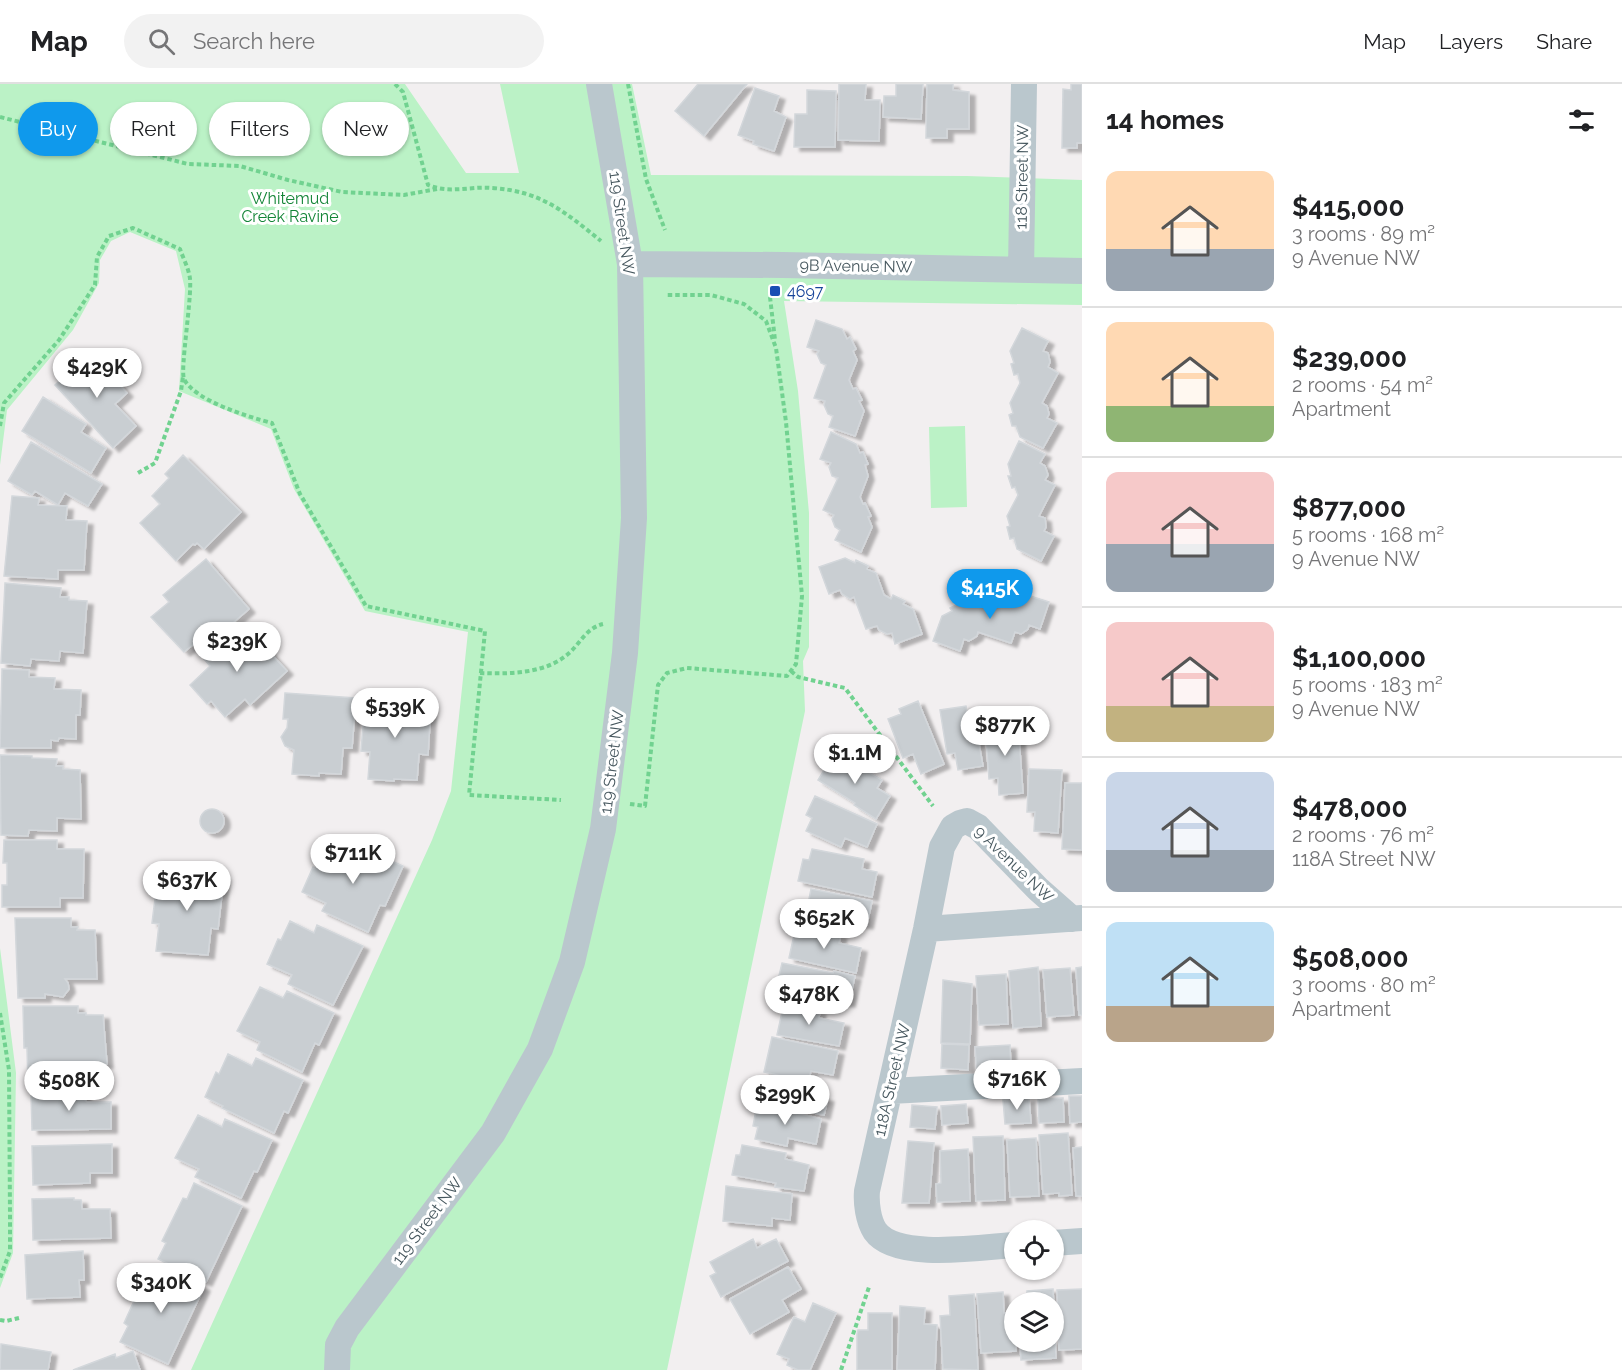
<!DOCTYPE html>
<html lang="en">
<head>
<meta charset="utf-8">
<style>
  :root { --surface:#fff; --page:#f2f2f2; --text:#202124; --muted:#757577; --line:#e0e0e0; --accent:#0f99ec }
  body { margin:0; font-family:Raleway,sans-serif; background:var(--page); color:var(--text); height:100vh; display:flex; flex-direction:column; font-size:22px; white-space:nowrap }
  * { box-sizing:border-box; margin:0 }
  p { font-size:20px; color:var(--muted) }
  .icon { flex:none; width:33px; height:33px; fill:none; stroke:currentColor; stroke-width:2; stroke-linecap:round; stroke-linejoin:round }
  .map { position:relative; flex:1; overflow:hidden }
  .sheet { display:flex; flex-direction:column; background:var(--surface); width:540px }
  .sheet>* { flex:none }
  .guide { position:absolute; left:18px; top:18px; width:570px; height:54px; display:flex; gap:12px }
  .controls { position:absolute; left:1004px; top:1136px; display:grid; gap:12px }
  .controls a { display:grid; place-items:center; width:60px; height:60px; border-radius:50%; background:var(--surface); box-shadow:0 2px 4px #0004; font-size:30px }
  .price { position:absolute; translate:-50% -51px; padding:0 14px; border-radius:21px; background:#fff; color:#222; font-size:20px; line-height:39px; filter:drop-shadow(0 2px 3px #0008) }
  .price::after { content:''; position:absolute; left:50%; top:36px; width:18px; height:14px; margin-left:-9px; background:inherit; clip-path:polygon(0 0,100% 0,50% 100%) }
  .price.current { background:var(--accent); color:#fff }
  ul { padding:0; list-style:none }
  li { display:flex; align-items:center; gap:18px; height:150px; padding:0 24px }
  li+li { border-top:2px solid var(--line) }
  li span { display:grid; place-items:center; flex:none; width:168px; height:120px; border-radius:12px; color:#555 }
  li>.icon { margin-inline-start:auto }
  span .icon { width:72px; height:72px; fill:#fffc; stroke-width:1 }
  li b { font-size:26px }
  h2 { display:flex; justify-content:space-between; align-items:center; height:72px; padding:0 24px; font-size:26px }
  .chip { padding:0 21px; border-radius:27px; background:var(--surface); box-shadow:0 2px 4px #0004; font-size:21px; line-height:54px }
  .chip.current { background:var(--accent); color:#fff }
  header { display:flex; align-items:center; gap:36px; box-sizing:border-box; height:84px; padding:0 30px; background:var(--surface); border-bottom:2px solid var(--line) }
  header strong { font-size:28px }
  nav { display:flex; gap:33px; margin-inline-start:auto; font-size:21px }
  .search { width:420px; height:54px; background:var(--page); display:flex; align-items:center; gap:15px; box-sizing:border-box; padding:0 21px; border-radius:33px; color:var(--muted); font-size:22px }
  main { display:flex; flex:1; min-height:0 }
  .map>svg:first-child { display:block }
  .green { fill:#bbf2c6 }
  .building { fill:#c9ced2; stroke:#d3d7db; stroke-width:1.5; filter:url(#shadow) }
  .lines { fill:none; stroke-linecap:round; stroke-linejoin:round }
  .path { stroke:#71d290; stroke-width:4; stroke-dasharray:4.5 3; stroke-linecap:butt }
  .minor { stroke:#bac7cd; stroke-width:26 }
  .transit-dot { fill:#1a4fb4; stroke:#fff; stroke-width:2 }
  .labels { text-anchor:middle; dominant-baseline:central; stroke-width:6; stroke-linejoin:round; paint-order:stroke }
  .street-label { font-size:16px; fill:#46575e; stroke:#fff }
  .park-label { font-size:16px; fill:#128436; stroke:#fff }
  .transit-label { font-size:16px; fill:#164399; stroke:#fff; text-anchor:start }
</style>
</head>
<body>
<header>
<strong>Map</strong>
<div class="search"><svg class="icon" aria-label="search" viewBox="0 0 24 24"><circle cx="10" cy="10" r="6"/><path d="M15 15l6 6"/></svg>Search here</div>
<nav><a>Map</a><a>Layers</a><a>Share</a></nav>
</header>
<main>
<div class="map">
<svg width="1082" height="1286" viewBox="0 0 1082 1286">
  <defs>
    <filter id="shadow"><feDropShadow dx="6" dy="4" stdDeviation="1.5" flood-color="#0004"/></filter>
  </defs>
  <rect width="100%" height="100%" fill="#f2eff0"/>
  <path class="green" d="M0 0H405L466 89H519L500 0H632L651 91 967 92 1082 96V221L784 217 798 307 809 429V563L803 577 805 627 667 1286H191L432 756 451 707 468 548 365 527 294 405 271 345 179 307 185 205 176 167 130 148 111 157 100 176 99 199 73 246 7 326 0 381Z
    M965 342 967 423 931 424 929 343Z
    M0 864 16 989 13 1169 0 1204Z"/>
  <path class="building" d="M698 0H747L704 52 675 27Z
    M839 0H866L865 16H880L879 57 838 56Z
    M896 0H923L921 35 883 33 884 12H896Z
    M927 0H953V6L969 8V45H947V54H926Z
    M1071 0H1082V59H1077V64H1062L1063 5 1071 6Z
    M755 4 779 12 774 27 786 33 774 67 753 60 754 57 738 51Z
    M807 6 836 7 835 63H794L795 30H807Z
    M816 236 842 245 847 255 850 253 856 265 853 267 857 276 849 296 853 305 856 304 862 316 859 317 864 327 855 352 829 343 833 332 828 330 824 321 825 317 814 314 826 281 821 279 817 270 819 267 807 263Z
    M1022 244 1048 257 1043 267 1048 269 1050 278 1048 283 1058 289 1042 319 1047 322 1049 330 1047 334 1057 339 1043 364 1020 353 1016 342H1012L1009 331 1013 329 1010 319 1020 299 1018 290 1014 291 1011 280 1014 279 1010 267Z
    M89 268 127 309 115 320 136 342 113 364 55 301Z
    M43 313 86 340 81 348 106 364 91 389 22 347Z
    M831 348 856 360 860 369 863 368 868 380 865 381 868 392 860 413 863 420 865 419 871 432 868 433 872 443 861 468 835 456 840 446 835 443 832 435 834 431 823 426 838 394 832 392 829 383 831 379 820 375Z
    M1019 357 1045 370 1040 379 1045 382 1048 391 1045 396 1055 401 1039 432 1045 434 1046 443 1044 447 1054 452 1041 477 1017 465 1014 454 1010 455 1007 443 1010 442 1007 432 1018 411 1015 403 1012 404 1008 392H1011L1008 380Z
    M31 358 102 400 88 422 65 409 58 421 35 407 32 411 8 397Z
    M183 371 241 428 204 465 197 459 195 461 193 460 176 477 140 439 160 420 152 412 169 394 165 390Z
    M12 412 39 414 38 421 67 422 66 436 87 437 84 486H58V495L4 492Z
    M845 474 855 479 856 476 868 482 867 485 876 489 884 511 891 515 893 511 905 517 903 520 913 525 922 550 895 560 892 549 887 550 879 546 877 542 866 545 854 513 850 515 842 510 840 506 829 510 819 483Z
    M206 475 249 525 211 558 205 551 184 568 151 533 169 518 163 511Z
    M5 499 61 504 60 513H69V516L87 517 83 569 60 567 59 577 31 575 30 582 1 579Z
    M1024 510 1049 518 1040 545 1029 541 1028 545 1021 550 1015 548 1011 559 978 548 977 552 969 557 964 555 960 567 933 557 942 532 952 527 950 524 962 518 964 521 973 517 995 524 1003 520 1001 516 1013 511 1014 515Z
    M241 541 260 563 263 561 287 587 250 621 245 615 225 633 211 617 207 620 190 601 210 582 204 575Z
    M2 585 29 586V593L55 594 54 605 81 606 80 631H76V655L59 654 58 657 51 656V664H0Z
    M285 609 356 614 352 664H343L341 690 319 689V692L292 690 294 666 285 662 281 653 287 644 288 635H283Z
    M365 616 431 621 428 671 419 670 417 696 394 695V697L368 695 370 668 361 667Z
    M918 617 944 680 921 690 913 670 903 674 888 635 901 630 899 625Z
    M966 622 971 655 978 654 983 682 958 686 955 669 947 670 940 626Z
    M1018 639 1023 709 999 711 998 694 989 695 985 641Z
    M835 668 882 696 877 704 890 712 876 735 854 721 855 719 818 696Z
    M0 671 32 672V674L57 675 56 682H63V685L80 686 81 735 57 734V747L29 746 28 752 1 751Z
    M1029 685 1062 686 1058 749 1034 747 1035 728H1027Z
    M1065 699H1082V766L1062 765Z
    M815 712 877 740 867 763 845 754 841 763 806 747 812 734 806 731Z
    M200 737a12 12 0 1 1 24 0a12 12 0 1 1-24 0Z
    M4 756H57V765H84L83 814H60V823H2V801H7V779H3Z
    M324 764 343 772 346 764 377 776 379 771 403 782 385 822 380 821 368 848 322 827 326 819 302 808 313 783 315 784Z
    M812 765 864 775 862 785 877 788 872 813 798 797 803 775 809 776Z
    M191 789 224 793 218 845 211 844 208 871 156 867 159 840 152 839 158 790 190 793Z
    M811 805 872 817 867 841 845 837 843 847 839 846 838 848 804 841Z
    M15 834H71V843H78L77 846H95L97 895H65L68 899 69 905 63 913 45 910V914H18Z
    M290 837 314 849 317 841 363 862 333 921 288 900 292 891 267 880 278 855 281 856Z
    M796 842 841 851 839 859 861 864 856 889 789 874Z
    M782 879 833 889 834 887 855 892 849 919 827 916 826 922 782 913 784 902 777 900Z
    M1038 883 1041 942 1013 944 1009 887Z
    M1082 883V931H1079L1076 884Z
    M1070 884 1074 931 1047 933 1043 886Z
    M1006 890 1008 940 979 941 976 892Z
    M943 896 972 900 970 960 941 959Z
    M260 903 283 914 287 907 334 929 319 961 315 959 302 988 257 966 260 958 237 947Z
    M784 919 820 927 819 934 844 939 839 962 777 951Z
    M23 922H78V929H86V931H103L107 980 83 981V993H55V1002H28L27 964H24Z
    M772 953 838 967 833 991 811 987 808 998 764 988Z
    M942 960 969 961 968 986 941 984Z
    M1010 961 1011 988 977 990 975 963Z
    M228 970 252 982 256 974 303 996 288 1029 284 1027 274 1049 222 1024 223 1022 205 1013 216 988 219 990Z
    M768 992 807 1000 805 1009 828 1014 824 1031 763 1019Z
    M85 1008V1016L87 1018H111V1045L32 1046 31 1009Z
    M1069 1012H1082V1038L1070 1039Z
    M1029 1014 1031 1039 1005 1040 1003 1016Z
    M1063 1014 1064 1038 1039 1039 1038 1015Z
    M761 1020 821 1035 816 1060 788 1054 787 1062 755 1055 758 1043 753 1042 756 1026 760 1027Z
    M966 1020 968 1039 942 1041 941 1022Z
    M912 1021 937 1023 935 1045 910 1043Z
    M198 1031 222 1043 225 1035 272 1056 257 1088 254 1087 241 1114 195 1093 199 1085 175 1074Z
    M1068 1049 1072 1111 1059 1112V1109L1043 1110 1039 1051Z
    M1003 1052 1005 1116 976 1117 973 1053Z
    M1036 1054 1039 1112 1010 1113 1007 1056Z
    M908 1057 934 1059 929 1119H902Z
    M112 1060V1089H90V1099L33 1101 32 1062Z
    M742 1061 786 1069 785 1075 809 1081 804 1107 775 1103 776 1099 732 1091 736 1071H740Z
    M1082 1063V1112H1076L1073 1064Z
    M968 1065 970 1117 937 1118 936 1100 941 1099 940 1067Z
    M194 1099 242 1122 206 1198 158 1175 166 1159 162 1157 183 1114 187 1115Z
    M726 1102 792 1110 790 1136 772 1134V1142L723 1137Z
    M74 1114V1116H81L82 1125H110L111 1154 33 1156 32 1115Z
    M753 1155 757 1164 776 1155 788 1177 721 1213 710 1192 716 1189 710 1178Z
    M83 1167 84 1196H79L80 1213 27 1215 25 1171Z
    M156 1181 204 1203 168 1280 120 1258 128 1242 124 1239 144 1195 149 1197Z
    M788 1183 801 1205 782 1216 789 1228 750 1250 730 1215Z
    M1053 1205 1056 1274 1021 1276 1020 1257H1053V1218H1027V1207Z
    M1082 1205V1265L1059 1266 1057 1206Z
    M1003 1208 1004 1229 1014 1228V1257H1016V1267L981 1269 977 1210Z
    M974 1210 978 1286 943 1285 940 1232 950 1231 949 1212Z
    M813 1219 836 1229 810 1286H798L787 1281 789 1275 777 1270 794 1233 805 1238Z
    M900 1222 925 1224 924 1240 937 1241 935 1286H897Z
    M868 1229H892V1286H857V1250L858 1246H868Z
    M1 1260 51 1268 48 1286H0Z
    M133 1267 140 1286H73L115 1270 116 1274Z"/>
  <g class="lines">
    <path class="path" d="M395 0 403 8 428 101C450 110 470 102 492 104 541 107 565 128 601 157
      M628 0 646 95 665 146
      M0 33 188 80 240 82 288 96 342 108 404 111 437 105
      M770 213 775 256
      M0 342 4 319 59 256 95 201 97 173 109 152 133 144 180 165C183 174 189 185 190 195 192 214 180 286 184 295 195 317 249 333 272 339L300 410 366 522 485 547 469 711 561 716
      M138 389 155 379 181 307 183 293
      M791 587 798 593 845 604 933 722
      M480 589C509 590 545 590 568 570 580 560 586 544 603 540
      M630 720 645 722 658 601 667 589 687 584 787 592 796 580 802 512 786 338 776 264 766 237 744 220 711 211H666
      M0 929 9 986 10 1132V1167L0 1194
      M0 1236 6 1237 19 1234
      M841 1286 869 1203"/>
    <path class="minor" d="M630 180 783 181 1082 187
      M1021 186 1024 0
      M926 845 1082 834
      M890 1007 1082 997
      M1053 1159 1082 1157
      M1014 1161C982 1163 896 1177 875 1147 868 1136 866 1119 867 1107L926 845 942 763 953 743 960 739 967 737 978 743 1038 805 1072 835
      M337 1286 338 1261 347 1244 493 1049 540 965 572 878 603 745 625 569 634 434 630 180 599 0"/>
  </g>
  <rect class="transit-dot" x="769" y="201" width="12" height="12" rx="3"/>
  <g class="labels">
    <g class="street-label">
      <text transform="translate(1022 93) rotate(-89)">118 Street NW</text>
      <text transform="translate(622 139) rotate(82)">119 Street NW</text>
      <text transform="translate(856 182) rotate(1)">9B Avenue NW</text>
      <text transform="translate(612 678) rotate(-83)">119 Street NW</text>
      <text transform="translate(1014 780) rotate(44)">9 Avenue NW</text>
      <text transform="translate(892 996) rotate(-77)">118A Street NW</text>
      <text transform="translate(427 1137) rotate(-53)">119 Street NW</text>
    </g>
    <g class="park-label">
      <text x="290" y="114">Whitemud<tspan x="290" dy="18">Creek Ravine</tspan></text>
    </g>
    <g class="transit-label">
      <text x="787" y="207">4697</text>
    </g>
  </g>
</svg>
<div class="controls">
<a><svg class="icon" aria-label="locate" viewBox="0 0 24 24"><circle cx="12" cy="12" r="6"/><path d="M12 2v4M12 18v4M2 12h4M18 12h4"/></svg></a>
<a><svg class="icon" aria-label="layers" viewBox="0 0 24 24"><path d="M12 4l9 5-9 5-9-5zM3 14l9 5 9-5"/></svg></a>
</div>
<b class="price" style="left:97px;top:315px">$429K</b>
<b class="price current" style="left:990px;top:536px">$415K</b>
<b class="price" style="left:237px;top:589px">$239K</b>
<b class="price" style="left:395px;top:655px">$539K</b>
<b class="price" style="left:1005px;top:673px">$877K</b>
<b class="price" style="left:855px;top:701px">$1.1M</b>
<b class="price" style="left:353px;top:801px">$711K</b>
<b class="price" style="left:187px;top:828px">$637K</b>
<b class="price" style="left:824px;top:866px">$652K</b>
<b class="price" style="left:809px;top:942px">$478K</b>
<b class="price" style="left:1017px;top:1027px">$716K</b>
<b class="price" style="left:69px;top:1028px">$508K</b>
<b class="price" style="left:785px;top:1042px">$299K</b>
<b class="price" style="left:161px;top:1230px">$340K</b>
<div class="guide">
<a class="chip current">Buy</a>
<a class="chip">Rent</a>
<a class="chip">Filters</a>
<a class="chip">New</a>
</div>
</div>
<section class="sheet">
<h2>14 homes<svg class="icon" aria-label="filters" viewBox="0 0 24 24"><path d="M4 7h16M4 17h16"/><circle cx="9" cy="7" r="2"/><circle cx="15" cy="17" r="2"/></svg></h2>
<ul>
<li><span style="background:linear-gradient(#ffd9b3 65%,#9aa5b1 0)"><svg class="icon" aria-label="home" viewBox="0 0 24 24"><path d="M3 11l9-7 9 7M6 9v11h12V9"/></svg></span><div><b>$415,000</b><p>3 rooms · 89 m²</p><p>9 Avenue NW</p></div></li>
<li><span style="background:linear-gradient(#ffd9b3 70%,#8fb573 0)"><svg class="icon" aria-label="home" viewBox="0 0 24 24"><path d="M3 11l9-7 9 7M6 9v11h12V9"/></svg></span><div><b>$239,000</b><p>2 rooms · 54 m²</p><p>Apartment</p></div></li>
<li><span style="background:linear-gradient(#f6c9c9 60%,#9aa5b1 0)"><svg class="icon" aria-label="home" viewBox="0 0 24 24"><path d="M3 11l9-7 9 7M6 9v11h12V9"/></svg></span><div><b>$877,000</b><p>5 rooms · 168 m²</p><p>9 Avenue NW</p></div></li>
<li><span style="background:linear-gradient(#f6c9c9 70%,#c2b280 0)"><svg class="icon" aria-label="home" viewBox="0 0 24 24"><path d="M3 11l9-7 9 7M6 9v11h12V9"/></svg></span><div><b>$1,100,000</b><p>5 rooms · 183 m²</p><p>9 Avenue NW</p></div></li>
<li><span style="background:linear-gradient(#c9d6e8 65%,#9aa5b1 0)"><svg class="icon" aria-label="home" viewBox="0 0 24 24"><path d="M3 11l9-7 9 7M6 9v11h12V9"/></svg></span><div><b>$478,000</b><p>2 rooms · 76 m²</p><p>118A Street NW</p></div></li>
<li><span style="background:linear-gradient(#bfe0f5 70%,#b9a48a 0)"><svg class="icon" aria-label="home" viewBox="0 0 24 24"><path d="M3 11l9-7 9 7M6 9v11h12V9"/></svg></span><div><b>$508,000</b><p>3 rooms · 80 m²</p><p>Apartment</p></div></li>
</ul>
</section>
</main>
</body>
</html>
